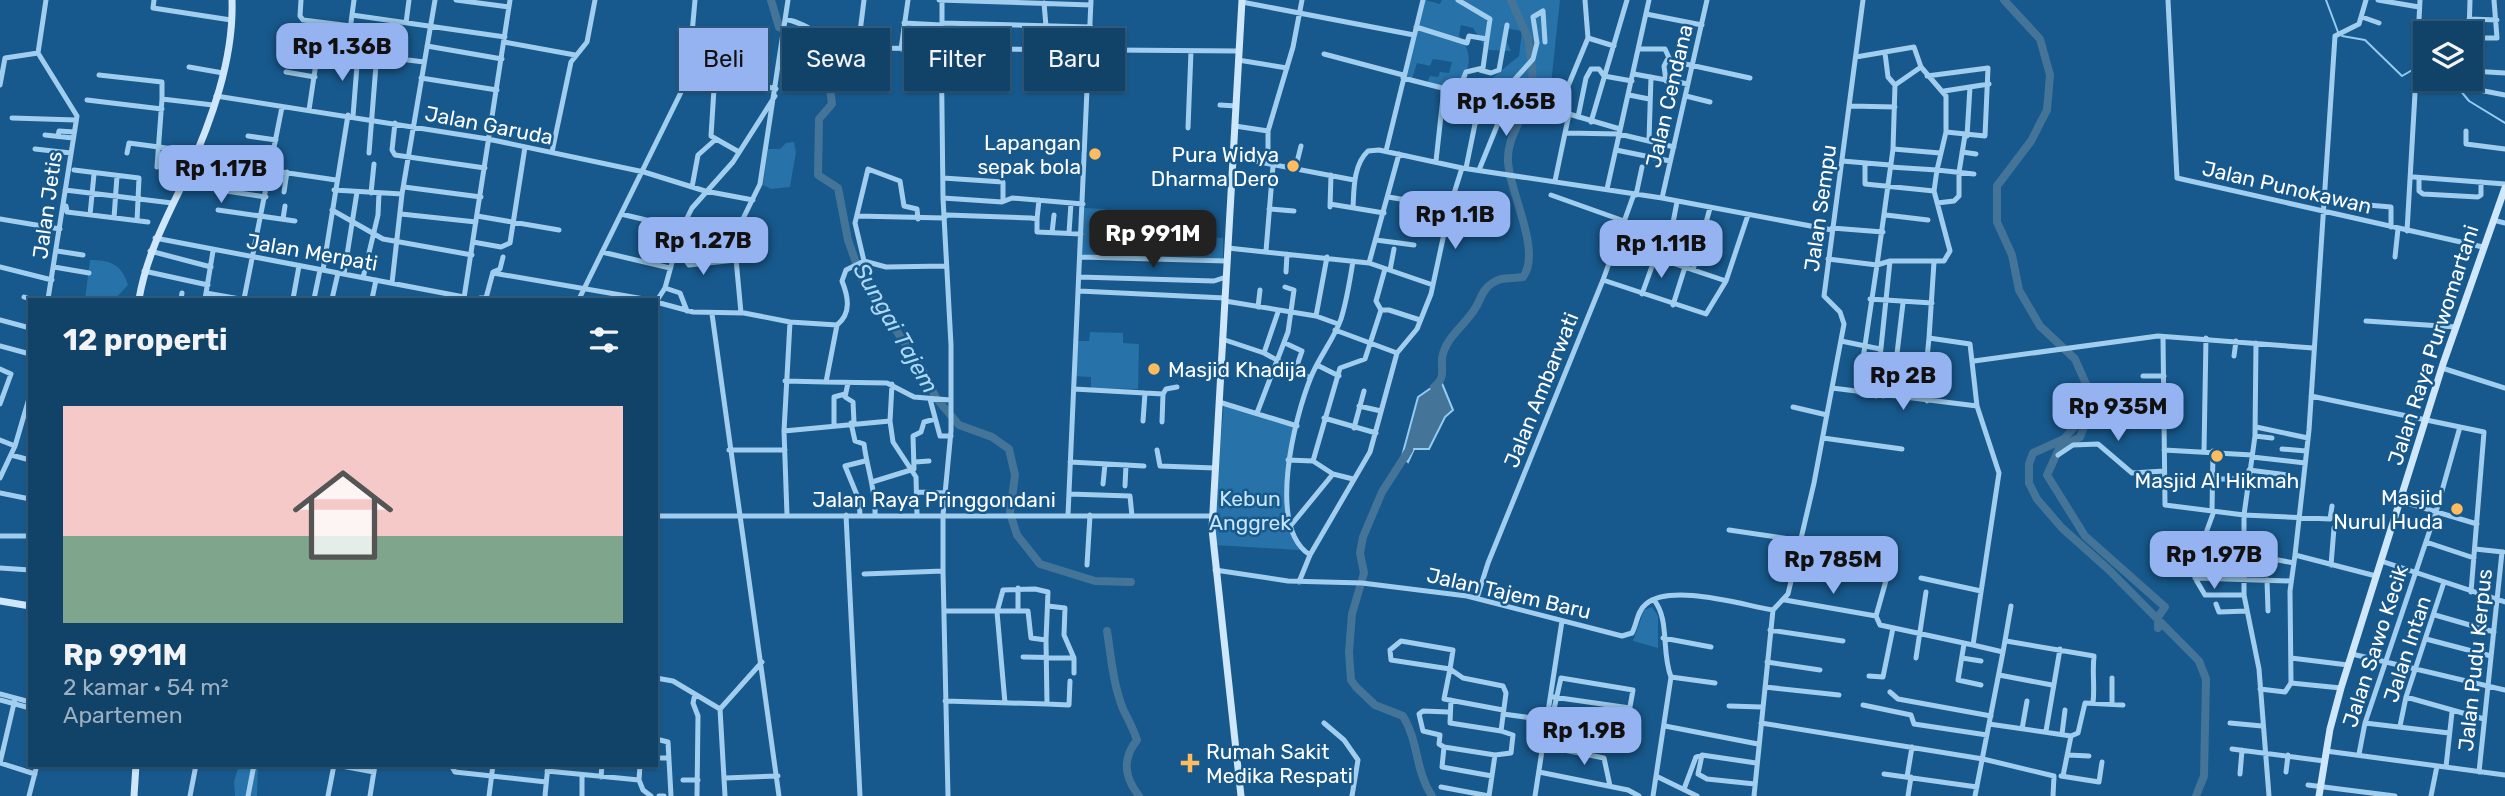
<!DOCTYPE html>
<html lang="id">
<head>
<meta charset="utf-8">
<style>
  :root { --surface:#114369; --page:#1a4a6f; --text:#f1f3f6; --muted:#9cb0c0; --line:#305c7d; --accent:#95b2f1 }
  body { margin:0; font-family:Rubik,sans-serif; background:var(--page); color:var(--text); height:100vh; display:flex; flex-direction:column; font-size:26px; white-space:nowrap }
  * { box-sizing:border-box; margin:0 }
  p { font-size:23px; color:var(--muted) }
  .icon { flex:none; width:38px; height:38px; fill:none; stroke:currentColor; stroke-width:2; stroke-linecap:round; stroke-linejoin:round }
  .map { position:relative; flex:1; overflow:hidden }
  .panel { position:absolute; left:28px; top:298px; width:630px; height:469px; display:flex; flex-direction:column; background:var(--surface); border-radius:0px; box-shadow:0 2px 5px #0004,0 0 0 2px var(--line) }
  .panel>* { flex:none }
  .banner { position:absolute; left:679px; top:28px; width:665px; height:63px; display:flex; gap:14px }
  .fabs { position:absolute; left:2413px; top:21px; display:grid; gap:14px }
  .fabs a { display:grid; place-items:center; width:70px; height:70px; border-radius:0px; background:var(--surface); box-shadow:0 2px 5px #0004,0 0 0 2px var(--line); font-size:35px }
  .price { position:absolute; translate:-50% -60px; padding:0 16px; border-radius:14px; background:var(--accent); color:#111; font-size:23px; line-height:46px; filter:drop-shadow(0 2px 4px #0008) }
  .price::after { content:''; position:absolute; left:50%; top:42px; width:21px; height:16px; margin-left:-10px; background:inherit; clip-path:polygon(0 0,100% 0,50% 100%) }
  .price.selected { background:#222; color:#fff }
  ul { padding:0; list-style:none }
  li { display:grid; align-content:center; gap:14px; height:371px; padding:0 35px }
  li+li { border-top:2px solid var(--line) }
  li span { display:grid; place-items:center; height:217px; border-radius:0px; color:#555 }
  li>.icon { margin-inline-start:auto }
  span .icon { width:126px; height:126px; fill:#fffc; stroke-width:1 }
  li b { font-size:30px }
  h2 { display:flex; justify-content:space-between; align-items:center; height:84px; padding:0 35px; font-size:30px }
  .chip { padding:0 24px; border-radius:0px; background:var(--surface); box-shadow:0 2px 5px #0004,0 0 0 2px var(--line); font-size:24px; line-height:63px }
  .chip.selected { background:var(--accent); color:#111 }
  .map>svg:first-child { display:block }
  .green { fill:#2672a9 }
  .water { fill:#457499; stroke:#94cbf1; stroke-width:2 }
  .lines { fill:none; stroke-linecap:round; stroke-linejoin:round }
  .stream { stroke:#94cbf1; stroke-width:2 }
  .river { stroke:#457499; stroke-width:8 }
  .street { stroke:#a1ceef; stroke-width:5 }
  .secondary { stroke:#cfe7fa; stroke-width:7 }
  .poi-dot { fill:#ffbc5f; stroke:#17598c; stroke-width:2.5 }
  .labels { text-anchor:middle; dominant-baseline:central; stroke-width:5; stroke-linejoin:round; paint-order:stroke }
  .street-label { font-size:21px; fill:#fff; stroke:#17598c }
  .poi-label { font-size:21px; fill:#fff; stroke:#17598c; text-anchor:end }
  .park-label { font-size:21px; fill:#c8e5fb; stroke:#17598c }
  .water-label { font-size:23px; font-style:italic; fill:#add8f6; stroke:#17598c }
</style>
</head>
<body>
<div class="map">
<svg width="2505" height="796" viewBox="0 0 2505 796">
  <rect width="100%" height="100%" fill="#17598c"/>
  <path class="green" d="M1425 0 1440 4 1442 0H1560L1548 112 1514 97 1513 90 1507 85 1483 112 1468 98 1519 56 1522 31 1504 28 1503 34 1511 51 1487 50 1473 28 1461 25 1459 36C1474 53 1471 72 1455 89L1427 83 1430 76 1438 77 1440 72 1449 73 1452 62 1433 59 1430 66 1417 63 1412 79 1404 76Z
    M794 142 796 152 790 187 771 189 763 185 768 149H780L786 143Z
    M1084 208 1105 209 1102 260 1080 258Z
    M1138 233 1223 238V259L1138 253Z
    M90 260C110 260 122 264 128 285L115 299H85Z
    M1090 332 1123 333V343L1139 344 1138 389 1091 388V377L1072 376 1074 341H1089Z
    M1224 404 1296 427C1281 465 1286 511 1299 550L1215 545 1214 509Z
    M1652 607 1658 616V648L1633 641 1644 610Z
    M239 765H258L257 796H235L234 782Z"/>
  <path class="water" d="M1441 381 1453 410 1445 417 1429 449H1414L1408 462 1402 456 1418 397Z"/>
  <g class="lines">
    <path class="stream" d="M2326 0 2338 32
      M2342 36 2365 40 2402 76 2414 69
      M2451 79 2469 101 2505 123"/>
    <path class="river" d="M771 0 779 27 825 47 832 104 819 119 818 175 838 188 848 240 861 277 923 371 936 398 959 425 992 437 1009 449 1015 475 1010 513 1017 535 1040 564 1095 581 1131 582
      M1511 0 1528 38 1531 59
      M2004 0 2040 39 2050 75 2047 110 2031 141 1997 186V222L2012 255 2019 290 2040 326 2075 359 2094 402 2080 437 2059 449 2047 475 2085 536 2165 607 2158 617V628
      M1434 387C1446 377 1441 371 1442 358 1446 336 1466 325 1476 307 1481 299 1482 290 1491 284 1501 276 1511 279 1523 277 1542 251 1510 194 1508 162 1506 128 1537 110 1532 65
      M2062 395 2076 425 2064 439 2033 453 2029 464V483L2037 499 2062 528 2108 569 2199 661 2206 679 2204 776 2196 796
      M1409 450 1382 492 1363 537 1360 553 1364 573 1352 614 1349 652 1351 680 1356 687 1375 705 1403 716C1419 742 1415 771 1432 796
      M1107 631C1111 656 1113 684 1123 709 1128 719 1133 728 1137 740 1122 759 1124 777 1139 796"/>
    <path class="street" d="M46 0 38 53 77 116 48 299
      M154 0 153 8 231 20
      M301 0 300 16 303 20 351 26
      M456 0 509 7
      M695 0 689 67 776 89
      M939 0 1091 5
      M942 0V23L1091 27
      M1458 0 1490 19 1487 39
      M1585 0 1588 38 1559 108 1569 114 1620 129
      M2168 0 2177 178 2483 247
      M2366 0 2359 24 2335 36 2309 430 2295 555 2376 576
      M2378 0 2419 7
      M2420 0 2417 59 2426 61
      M1242 2 1414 35
      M1044 3 1046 26
      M1646 14 1702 25
      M352 15 505 37
      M2362 17 2379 23
      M785 19C812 24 830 46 858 48L1239 51
      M2469 19 2497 20
      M406 23 409 0
      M904 23 941 25 943 198 951 345V431L943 515V571L948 796
      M1416 27 1467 43 1469 36 1487 39 1483 68 1466 72 1458 92
      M2469 33 2470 0
      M1588 38 1614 46
      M2471 38H2497L2494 0
      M504 42 575 55
      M427 46 502 59
      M2471 46 2474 89 2505 95
      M858 48 864 0
      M319 49 424 62
      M901 49 908 0
      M983 49 985 25
      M1037 49V26
      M1639 49H1665L1670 60
      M347 52 354 0
      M1885 53 1888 77 1895 85 1921 67
      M1324 54 1403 75
      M1856 57 1914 47 1921 67 1946 96V132L1937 170 1890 167
      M1238 60 1287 68
      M189 67 223 73
      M1480 70 1491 73 1499 70 1507 25
      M2471 71 2505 73
      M286 72 315 77
      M715 73 711 136 739 152
      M1634 74 1688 84
      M99 75 162 82V99
      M1927 76 1988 68 1985 136 1946 132
      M421 78 497 90
      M1403 78 1458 92 1483 113
      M1666 81 1664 66 1667 60 1750 78
      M0 85 5 58 38 53
      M1944 91 1989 84
      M1629 95 1649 99
      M216 96 488 139 644 172 705 191 753 200
      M1686 96 1710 102
      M87 100 162 109
      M1220 105 1236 106
      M1850 106 1895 107
      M309 110 322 23
      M353 116 358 53
      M1578 117 1586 78 1591 69H1599L1604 76 1632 81
      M12 118 76 120
      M1591 122 1627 0
      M395 123 392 150 395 155 485 168
      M1235 126 1268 131
      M1188 128 1191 51
      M2466 131V144L2505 149
      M1566 133 1619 134 1674 147
      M45 135 73 138
      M58 136 59 131 74 132
      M248 136 276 140
      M1967 136 1970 87
      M1649 140 1651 77
      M35 149 71 153
      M1893 149 1940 153
      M1616 150 1670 161
      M1386 151 1423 0
      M552 152 571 62 587 42 595 0
      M1962 152 1976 154
      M127 153 129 143 196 152
      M369 153 378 40
      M1233 157 1354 180
      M193 159 336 180
      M1436 161 1444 88
      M1842 161 1890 165
      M1865 163V184L1934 191
      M157 167 162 99 213 105
      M1466 168 1475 124 1533 59 1537 43 1533 17 1543 11 1545 42
      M74 170 139 178 137 221
      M1295 170 1301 146
      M1479 170 1501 116 1513 96 1507 86
      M186 177 219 190 266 197
      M2414 177 2505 184
      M943 178 1003 182V199
      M2419 178V191L2423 194 2478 197 2481 195V182
      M1555 181 1569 114
      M404 187 481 197
      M692 187 698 155 715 140
      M1607 189 1649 0
      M65 190 172 203
      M334 190 402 194
      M284 192 287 172
      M371 193 374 164
      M1551 195 1624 221
      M1636 195 1642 167
      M1388 197 1419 202
      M943 198 1002 202 1012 198 1083 204
      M1662 198 1707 0
      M2333 202 2391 207V227
      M1937 203 1954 201 1959 196V172L1965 135
      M1330 204 1384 213
      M66 206 67 212 148 222
      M1330 207 1331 175
      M1353 208C1354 190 1353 165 1368 151L1379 150 1462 168 1662 198 1832 230
      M1269 209 1294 211
      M218 210 295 221
      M332 210 383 239 472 255
      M401 214 476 222
      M621 214 663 224
      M90 215 94 174
      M1886 215 1928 220
      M477 216 559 230
      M857 216 944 218 947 215 1031 218 1037 219V232L1081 234
      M114 218 117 176
      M0 219 60 229
      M283 219 285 206
      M1037 219 1039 200
      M2493 220 2505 223
      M1832 228 1883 232
      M667 230 680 233
      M681 230 734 237
      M2407 231 2417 59
      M1052 233 1054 215
      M1069 233 1071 203
      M155 238 464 297
      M1376 240 1414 245
      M473 242 501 247 510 243 525 147
      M1616 244 1726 281
      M1228 248 1369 263 1433 285
      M57 251 83 255
      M150 251 211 267
      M1266 251 1273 166 1268 150V131L1293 47 1302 0
      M602 252 670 268
      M1650 256 1655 241 1670 238 1677 202
      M1080 257 1227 261
      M2395 257 2398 229
      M671 259H685L689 265 736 260
      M1828 259 1877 265 1858 392
      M864 261 855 223 868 169 900 181 904 206 917 209 918 219
      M1934 262 1929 338 1970 344 1977 406 1999 473 1973 645 2003 652 1975 796
      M1369 263 1399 154
      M1877 265 1890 261H1944L1950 251 1934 191 1937 170 1974 174
      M1877 265 1893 149 1895 85
      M0 267 52 280
      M54 267 89 273
      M323 270 348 115
      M1390 270 1394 249
      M1693 270 1710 208
      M144 271 208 285
      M1286 272 1287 254
      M493 273 644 299
      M344 274 357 192
      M1079 277 1214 281 1226 277
      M363 278 378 215 379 193
      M1603 280 1706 314 1726 281 1748 215
      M392 283 402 194 435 0
      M665 288 680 293 687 311
      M1079 291 1225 298
      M206 293 240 299
      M1642 294 1655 258
      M24 297 30 299
      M464 298 510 0
      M480 298H486L493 272 500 269 503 257
      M181 299 182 293
      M205 299 213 251
      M244 299 282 107
      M293 299 299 266
      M314 299 320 270
      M332 299 338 273
      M372 299 376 280
      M579 299 692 70
      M1870 299 1932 303
      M1225 301 1316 316 1338 324
      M656 302 693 312 744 313 790 322 784 431 787 515
      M656 302 665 288 681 230 692 208 733 162 775 96
      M1673 305 1685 267
      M1258 307 1260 290
      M1381 310 1376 301 1385 269
      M1381 310H1389L1420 320
      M741 313 734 237 760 184 788 0
      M712 314 779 796
      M1316 316 1327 257
      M0 320 30 328
      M2366 321 2456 327
      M837 325C852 313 848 296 842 281L846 270 864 261 886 267 945 266
      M1335 330 1397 353
      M2163 337 2165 505 2244 515 2330 519 2332 506
      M1222 339 1264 353 1310 378
      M1841 341 1880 349
      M1285 343 1302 351 1295 371
      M0 346 30 354
      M1264 353 1278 312
      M2234 356 2236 341
      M1879 359 1922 364 1927 358 1929 338
      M1974 361 2158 336 2313 348
      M1896 362 1903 303
      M1925 362 1928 369 1927 401
      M1317 365 1339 376
      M2442 368 2505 388
      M0 369 11 374 0 404
      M2143 376H2164
      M785 381 826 382 837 325 790 322
      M826 382 887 383 914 397 950 400
      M848 383 845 397 853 402 854 422
      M892 384 890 421 893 442 916 477 917 515
      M1832 388 1977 406
      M1074 389 1145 393 1143 421
      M1145 393 1163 394 1162 422
      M1163 394 1166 389 1177 387
      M1876 396 1890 261
      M1883 396 1886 377
      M2311 396 2484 432 2471 592
      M930 399 940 436H951
      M1219 402 1297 426
      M1359 406 1381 411
      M1793 407 1827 415
      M1257 413 1288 332 1294 290 1285 287
      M1324 418 1376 433
      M851 423 855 441 864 444C867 469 876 490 875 515
      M834 425V397L845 394
      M2256 427 2308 438
      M1354 428 1364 391
      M784 431 890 421
      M2255 436 2256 343
      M1823 438 1902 449
      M0 440 15 446
      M2282 449 2306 451
      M729 450H785
      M1157 450 1160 466 1215 468
      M2164 450 2252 455
      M2204 451 2206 338
      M11 455 30 460
      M2058 455 2073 445 2098 444 2132 473 2164 471
      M2252 457 2305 463
      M1288 460 1313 461 1333 474 1353 479
      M1313 461 1340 368 1365 359 1381 310
      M915 462 929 461
      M1070 462 1144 466
      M2249 470 2288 475
      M0 478 15 446 30 395
      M2212 479H2249
      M872 482 914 469 913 436 921 432 924 422 935 419
      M1103 484 1105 464
      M1125 486 1126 465
      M917 492 946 493
      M0 493 30 499
      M1069 494 1130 496 1132 516
      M2400 501 2477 524
      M2212 511 2213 451
      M846 515 860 796
      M860 515 859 500 845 466 865 461
      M1068 515 1091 0
      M656 516H1212
      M1292 524 1333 474
      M1729 530 1797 540 1878 558
      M0 536H30
      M2184 540 2244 543
      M2192 541 2195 578 2291 581
      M2203 541 2214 511
      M2426 542 2474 558
      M2475 549 2503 552
      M1310 555 1370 452 1397 353 1417 329 1431 294 1450 206 1462 168
      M2295 555 2290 591 2291 683 2341 688
      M1796 556 1887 577 1876 616 1880 625 1973 645
      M2193 557 2210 558
      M2381 561 2505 602
      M2270 564 2278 560 2294 563
      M1087 565 1090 515
      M2331 565 2334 528
      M0 568 30 570
      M2244 569 2263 570
      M1215 570 1288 581 1362 583 1467 596 1622 636 1632 633C1637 624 1637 611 1646 604 1671 583 1742 605 1773 610
      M864 574 943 571
      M1921 578 1981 591
      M2195 578 2205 595H2244
      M2267 580 2268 611
      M1299 582 1310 555C1266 527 1295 416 1311 377 1319 357 1334 339 1341 319 1347 300 1350 280 1353 261
      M1018 588V610
      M1477 598 1488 563 1603 280 1634 194
      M1785 600 1876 616
      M2216 604 2219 612 2247 611
      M1048 606 1065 608 1064 635 1074 658V673
      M1773 610 1788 594 1814 483 1844 324 1840 312 1824 296 1863 0
      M944 611H1028L1031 638 1046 640 1047 704 945 701
      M2435 615 2494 632
      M1770 630 1843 641
      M1663 638 1711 647
      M2426 639 2491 656
      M2006 641 2094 656C2092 673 2095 686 2093 703
      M1964 644 1958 680 1981 685
      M2003 652 2011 606
      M2352 654 2505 690
      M1023 657 1074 658
      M1916 658 1926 592
      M1962 658 1981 661
      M2291 658 2348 665
      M1767 662 1820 670
      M1999 675 2052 685
      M1869 676 1883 677 1893 628
      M1671 677 1715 683
      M656 678 673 681 720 709 725 796
      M1561 678 1633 690 1626 729 1552 718Z
      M2112 678V704
      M1765 687 1839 695
      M2260 689 2285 692 2291 683
      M1890 692 1898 699 1991 716
      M0 694 30 702
      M695 694 693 703 698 716 697 796
      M1553 697 1630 708
      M2406 697 2484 719
      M0 700 30 708
      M1451 700 1450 723 1501 731
      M1005 703 997 612 1003 590 1035 589 1048 592 1046 640
      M1047 704 1069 705 1070 681
      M1863 705 1911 715 1914 724 1987 735
      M1729 706 1762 707
      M720 709 762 662
      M1448 712 1423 711 1419 714 1423 731 1440 735 1439 744 1444 747 1442 767 1492 776
      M1503 714 1547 720
      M1324 723 1344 740 1358 760 1352 796
      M1761 723 1983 759 2054 776 2053 796
      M2230 723 2262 726
      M2365 723 2449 733
      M1989 724 2071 736
      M1665 726 1758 744
      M2400 726 2406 697 2444 582
      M2022 729 2027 701
      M2046 731 2060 649
      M2062 734 2065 710
      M656 739 668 742 671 796
      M1544 746 1604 758 1610 786
      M1444 747 1495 755
      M2232 749 2324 761
      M2326 751 2505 775
      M2359 754 2365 723 2436 512 2460 427
      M2068 755 2089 756
      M656 758H669
      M0 763 15 699
      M0 763 35 774
      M336 765 374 772
      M451 765 455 772 546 782
      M2446 767 2452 712
      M547 771 639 780 643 790 651 796
      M1539 772 1628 790 1639 796
      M2286 772 2288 755
      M2479 772 2502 552
      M1884 774 1977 787
      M2240 774 2242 750
      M2061 776 2099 782 2102 762
      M2063 776 2071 736 2078 733 2085 703 2123 705
      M601 777 602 765
      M1658 777 1697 796
      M1907 777 1912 747
      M725 778 778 776
      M639 780 640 765
      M683 780H698
      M1755 784 1707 779 1698 774 1702 755 1756 763
      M2308 785 2395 796
      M1441 787 1489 796 1495 755 1511 753 1513 735 1501 731 1506 693 1503 686 1463 678 1450 669 1453 650 1401 641 1390 650 1391 660 1450 669 1444 699 1503 710
      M1684 789 1696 757 1702 755
      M29 796 37 765
      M190 796 196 765
      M248 796 254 765
      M328 796 334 765
      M370 796 375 765
      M489 796 493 765
      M545 796 548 765
      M582 796V775
      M659 796H664
      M1535 796 1562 621
      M1653 796 1671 677C1661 652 1670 620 1654 600
      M1754 796 1773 610
      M1908 796 1911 777
      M2269 796 2259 669 2244 595V515L2255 436 2272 438
      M2431 796 2437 766"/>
    <path class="secondary" d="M139 299C147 253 167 217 187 175 211 122 234 59 232 0
      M0 601 30 606
      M134 796 136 765
      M1241 796 1212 529 1242 0
      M2319 796 2330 729 2341 688 2443 364 2505 188"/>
  </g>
  <g class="poi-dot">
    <circle cx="1095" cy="154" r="7"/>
    <circle cx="1293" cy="166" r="7"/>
    <circle cx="1154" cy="369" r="7"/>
    <circle cx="2217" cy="456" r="7"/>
    <circle cx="2457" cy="509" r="7"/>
    <path d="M1186.5 752.5h7v7h7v7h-7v7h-7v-7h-7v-7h7z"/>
  </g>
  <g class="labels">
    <g class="street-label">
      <text transform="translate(1669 96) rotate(-77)">Jalan Cendana</text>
      <text transform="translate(489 125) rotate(11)">Jalan Garuda</text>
      <text transform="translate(2287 187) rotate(13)">Jalan Punokawan</text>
      <text transform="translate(47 205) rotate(-82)">Jalan Jetis</text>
      <text transform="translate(1820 208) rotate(-82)">Jalan Sempu</text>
      <text transform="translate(312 252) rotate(10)">Jalan Merpati</text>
      <text transform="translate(2433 345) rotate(-72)">Jalan Raya Purwomartani</text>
      <text transform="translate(1541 390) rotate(-68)">Jalan Ambarwati</text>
      <text x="934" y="499">Jalan Raya Pringgondani</text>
      <text transform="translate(1509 593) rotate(13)">Jalan Tajem Baru</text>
      <text transform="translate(2375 646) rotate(-72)">Jalan Sawo Kecik</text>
      <text transform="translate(2407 649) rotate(-72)">Jalan Intan</text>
      <text transform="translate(2475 660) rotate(-84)">Jalan Pudu Kerpus</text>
    </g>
    <g class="poi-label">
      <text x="1081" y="142">Lapangan<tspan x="1081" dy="24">sepak bola</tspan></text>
      <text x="1279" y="154">Pura Widya<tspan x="1279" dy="24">Dharma Dero</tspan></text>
      <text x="1168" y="369" text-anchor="start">Masjid Khadija</text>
      <text x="2217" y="480" text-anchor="middle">Masjid Al Hikmah</text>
      <text x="2443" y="497">Masjid<tspan x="2443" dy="24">Nurul Huda</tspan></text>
      <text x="1206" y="751" text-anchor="start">Rumah Sakit<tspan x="1206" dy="24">Medika Respati</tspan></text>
    </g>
    <g class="park-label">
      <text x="1250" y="498">Kebun<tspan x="1250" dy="24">Anggrek</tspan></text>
    </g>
    <g class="water-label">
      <text transform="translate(896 328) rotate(60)">Sungai Tajem</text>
    </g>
  </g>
</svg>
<div class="fabs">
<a><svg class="icon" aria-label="layers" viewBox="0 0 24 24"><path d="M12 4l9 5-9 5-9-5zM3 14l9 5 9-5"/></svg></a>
</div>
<b class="price" style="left:342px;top:83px">Rp 1.36B</b>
<b class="price" style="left:1506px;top:138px">Rp 1.65B</b>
<b class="price" style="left:221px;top:205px">Rp 1.17B</b>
<b class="price" style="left:1455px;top:251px">Rp 1.1B</b>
<b class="price selected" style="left:1153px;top:270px">Rp 991M</b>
<b class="price" style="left:703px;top:277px">Rp 1.27B</b>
<b class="price" style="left:1661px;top:280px">Rp 1.11B</b>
<b class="price" style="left:1903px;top:412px">Rp 2B</b>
<b class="price" style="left:2118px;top:443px">Rp 935M</b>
<b class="price" style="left:2214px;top:591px">Rp 1.97B</b>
<b class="price" style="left:1833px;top:596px">Rp 785M</b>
<b class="price" style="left:1584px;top:767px">Rp 1.9B</b>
<div class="banner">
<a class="chip selected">Beli</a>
<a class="chip">Sewa</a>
<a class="chip">Filter</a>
<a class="chip">Baru</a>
</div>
<section class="panel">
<h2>12 properti<svg class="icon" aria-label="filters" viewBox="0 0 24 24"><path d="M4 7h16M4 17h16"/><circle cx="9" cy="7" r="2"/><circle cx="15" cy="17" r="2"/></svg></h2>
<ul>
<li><span style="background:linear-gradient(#f6c9c9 60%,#7fa58c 0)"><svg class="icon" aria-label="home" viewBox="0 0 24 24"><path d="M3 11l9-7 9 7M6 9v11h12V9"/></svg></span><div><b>Rp 991M</b><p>2 kamar · 54 m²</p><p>Apartemen</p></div></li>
</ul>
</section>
</div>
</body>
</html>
